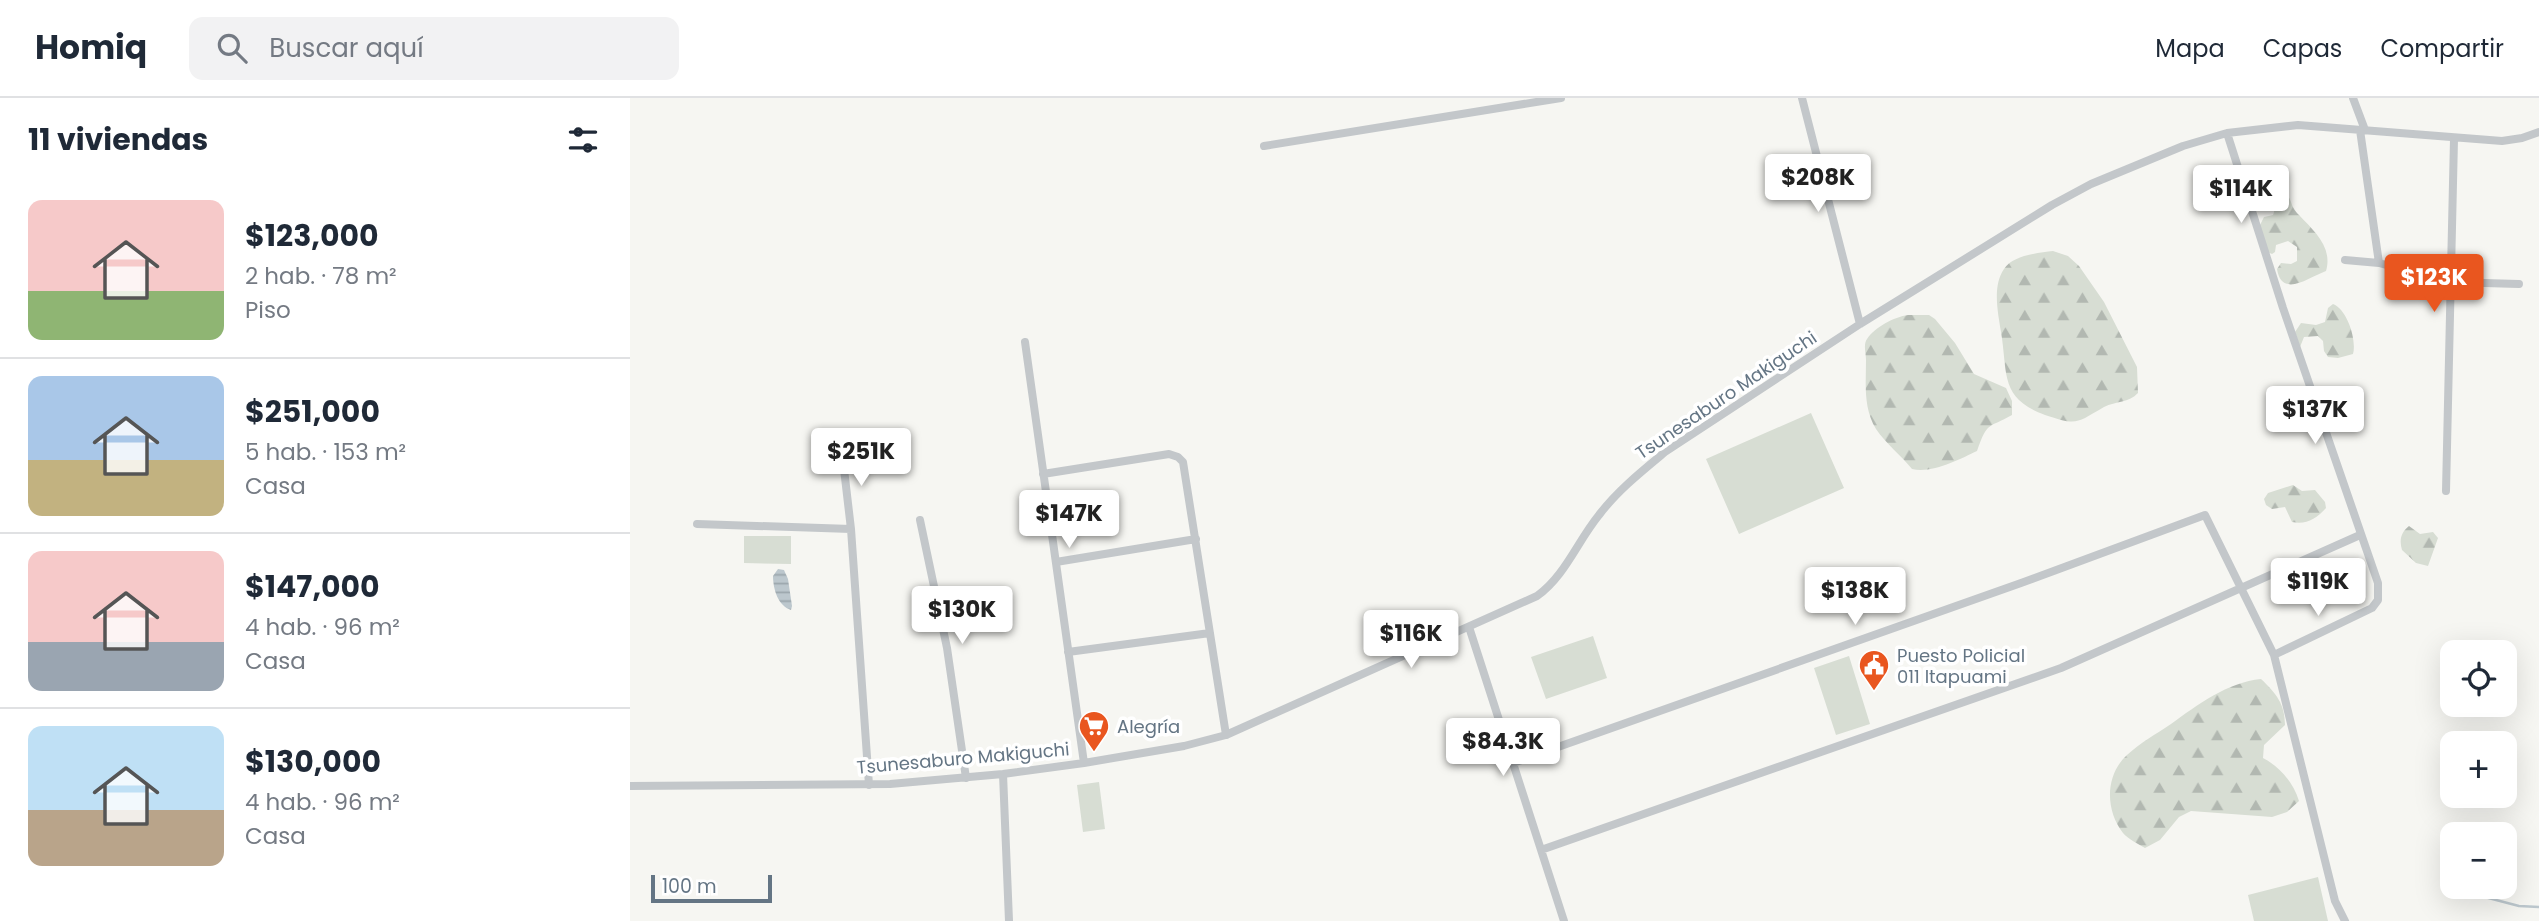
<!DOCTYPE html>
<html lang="es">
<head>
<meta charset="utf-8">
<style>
  :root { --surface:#fff; --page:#f2f2f3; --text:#1f2937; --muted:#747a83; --line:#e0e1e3; --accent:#e9561f }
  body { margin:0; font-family:Poppins,sans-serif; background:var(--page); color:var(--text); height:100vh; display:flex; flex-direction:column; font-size:26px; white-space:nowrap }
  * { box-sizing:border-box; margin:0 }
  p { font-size:23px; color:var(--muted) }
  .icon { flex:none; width:38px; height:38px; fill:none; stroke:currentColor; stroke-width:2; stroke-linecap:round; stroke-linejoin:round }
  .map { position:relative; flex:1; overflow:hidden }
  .details { display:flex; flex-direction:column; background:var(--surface); width:630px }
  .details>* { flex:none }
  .controls { position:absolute; left:1810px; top:542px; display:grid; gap:14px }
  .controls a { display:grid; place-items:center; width:77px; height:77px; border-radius:14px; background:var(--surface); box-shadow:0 7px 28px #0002; font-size:35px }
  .scale { position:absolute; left:21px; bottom:18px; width:121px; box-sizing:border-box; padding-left:7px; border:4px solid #647584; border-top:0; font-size:19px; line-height:24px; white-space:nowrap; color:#647584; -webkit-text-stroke:5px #fff; paint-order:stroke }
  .price { position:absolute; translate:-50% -60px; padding:0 16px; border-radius:7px; background:#fff; color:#222; font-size:23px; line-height:46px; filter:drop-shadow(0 2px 4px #0008) }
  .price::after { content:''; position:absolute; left:50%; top:42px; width:21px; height:16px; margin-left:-10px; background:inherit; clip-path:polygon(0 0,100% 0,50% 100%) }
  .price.on { background:var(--accent); color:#fff }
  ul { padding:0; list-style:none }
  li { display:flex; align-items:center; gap:21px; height:175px; padding:0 28px }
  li+li { border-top:2px solid var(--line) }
  li span { display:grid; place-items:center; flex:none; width:196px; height:140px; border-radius:14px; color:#555 }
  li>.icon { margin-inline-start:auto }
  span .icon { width:84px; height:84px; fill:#fffc; stroke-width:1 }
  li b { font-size:30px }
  h2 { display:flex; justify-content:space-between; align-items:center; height:84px; padding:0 28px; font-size:30px }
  header { display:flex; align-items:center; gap:42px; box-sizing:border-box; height:98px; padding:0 35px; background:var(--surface); border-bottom:2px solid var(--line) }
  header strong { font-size:33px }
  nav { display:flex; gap:38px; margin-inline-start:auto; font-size:24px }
  .search { width:490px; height:63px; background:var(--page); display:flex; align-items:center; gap:18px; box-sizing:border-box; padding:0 24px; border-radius:14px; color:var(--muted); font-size:26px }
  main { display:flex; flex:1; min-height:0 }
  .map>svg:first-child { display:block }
  .green { fill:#d7ddd3 }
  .forest { fill:url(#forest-firs) }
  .water { fill:url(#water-rules) }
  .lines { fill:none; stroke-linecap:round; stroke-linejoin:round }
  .stream { stroke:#bcc7cd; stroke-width:2.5 }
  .minor { stroke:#c3c7ca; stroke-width:8 }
  .labels { text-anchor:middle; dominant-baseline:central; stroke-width:7; stroke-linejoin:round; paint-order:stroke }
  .street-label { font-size:18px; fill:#647584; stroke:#fff }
  .poi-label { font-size:18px; fill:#647584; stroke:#fff; text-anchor:start }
</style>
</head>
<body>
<header>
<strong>Homiq</strong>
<div class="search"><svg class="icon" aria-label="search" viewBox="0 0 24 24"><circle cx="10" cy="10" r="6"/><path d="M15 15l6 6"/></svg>Buscar aquí</div>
<nav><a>Mapa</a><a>Capas</a><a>Compartir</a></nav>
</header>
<main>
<section class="details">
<h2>11 viviendas<svg class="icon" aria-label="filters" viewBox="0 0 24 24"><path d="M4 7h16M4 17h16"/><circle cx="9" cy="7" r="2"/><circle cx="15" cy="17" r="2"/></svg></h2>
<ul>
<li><span style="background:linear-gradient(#f6c9c9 65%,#8fb573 0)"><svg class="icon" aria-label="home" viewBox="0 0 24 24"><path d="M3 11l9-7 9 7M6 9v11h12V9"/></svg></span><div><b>$123,000</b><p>2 hab. · 78 m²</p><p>Piso</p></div></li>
<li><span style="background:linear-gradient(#a9c7e8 60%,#c2b280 0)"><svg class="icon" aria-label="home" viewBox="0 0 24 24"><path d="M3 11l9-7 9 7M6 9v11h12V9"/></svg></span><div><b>$251,000</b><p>5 hab. · 153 m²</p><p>Casa</p></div></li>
<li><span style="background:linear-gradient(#f6c9c9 65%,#9aa5b1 0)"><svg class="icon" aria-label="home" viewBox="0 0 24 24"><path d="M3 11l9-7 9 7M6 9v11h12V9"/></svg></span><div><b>$147,000</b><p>4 hab. · 96 m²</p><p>Casa</p></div></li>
<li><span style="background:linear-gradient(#bfe0f5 60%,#b9a48a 0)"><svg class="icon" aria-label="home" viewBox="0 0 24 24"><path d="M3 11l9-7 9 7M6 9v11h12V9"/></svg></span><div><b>$130,000</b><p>4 hab. · 96 m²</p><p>Casa</p></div></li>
</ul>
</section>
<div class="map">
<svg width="1909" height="823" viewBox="0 0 1909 823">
  <defs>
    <pattern id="forest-firs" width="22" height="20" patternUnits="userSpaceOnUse" patternTransform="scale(1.75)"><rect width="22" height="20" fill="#d7ddd3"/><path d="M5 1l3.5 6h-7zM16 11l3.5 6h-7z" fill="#b2b8b1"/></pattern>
    <pattern id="water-rules" width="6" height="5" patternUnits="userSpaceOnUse" patternTransform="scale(1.75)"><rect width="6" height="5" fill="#bcc7cd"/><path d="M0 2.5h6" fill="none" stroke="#9ca6ac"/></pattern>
  </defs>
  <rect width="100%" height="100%" fill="#f6f6f2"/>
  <path class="green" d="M1181 315 1214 390 1109 436 1076 361Z
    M114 438H161V466L114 465Z
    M963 538 977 580 916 601 901 559Z
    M1219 558 1240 626 1206 637 1184 570Z
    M469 684 475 731 453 734 447 687Z
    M1688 779 1698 823H1624L1618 797Z"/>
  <path class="forest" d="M1645 89C1667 100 1656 104 1669 117 1684 133 1703 149 1696 173 1679 179 1652 201 1647 171L1651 165 1661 166 1667 163V149L1658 143 1646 147 1645 154 1642 156 1635 153 1629 129 1634 119 1643 117C1647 108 1641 99 1642 90Z
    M1423 153 1438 158 1449 168 1474 204 1507 269 1508 295C1499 305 1486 303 1474 309 1446 325 1448 328 1415 317 1369 300 1378 275 1371 234 1368 215 1362 188 1374 171 1383 157 1408 155 1423 153Z
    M1703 206C1717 211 1727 242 1723 256L1708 260 1698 259 1694 253 1693 243 1688 238 1674 239 1670 249 1665 234 1671 225 1686 227 1695 224 1698 210Z
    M1278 217H1299L1305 221 1325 245 1344 276 1376 290 1382 303V317C1358 331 1358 322 1347 353 1330 361 1302 376 1282 371 1271 357 1256 346 1246 331 1233 309 1236 286 1236 262 1236 255 1233 247 1237 241 1245 229 1264 219 1278 217Z
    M1663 387 1672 393 1685 392 1695 404 1696 410C1686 421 1676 427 1662 424L1655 409 1642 411 1636 407 1634 401 1638 395Z
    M1779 428 1790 436 1803 434 1808 440 1798 468 1786 465 1772 452C1769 442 1771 434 1779 428Z
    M1631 581C1646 595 1655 606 1655 627L1634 647 1633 660C1650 669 1663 684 1669 703L1657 714 1642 719 1561 713 1549 719 1530 742 1515 750C1508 746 1498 741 1493 735 1475 712 1475 677 1497 657 1510 645 1526 636 1541 626 1567 607 1598 584 1631 581Z"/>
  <path class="water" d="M148 471 154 472 158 481 162 508 161 512C148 508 143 491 143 478Z"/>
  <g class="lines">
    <path class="stream" d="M1847 797 1889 808 1909 809"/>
    <path class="minor" d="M1172 0 1230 226
      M1723 0 1735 32
      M1730 32 1749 165
      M1597 35 1653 210 1748 485V502L1742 510 1644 557
      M634 48 931 0
      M1715 162 1749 165 1819 184 1889 186
      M395 244 454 665
      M212 354 221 431
      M413 376 539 356 548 359 553 364 596 637
      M1816 393 1824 41
      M290 422 317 550 336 680
      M67 426 221 431 239 687
      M426 464 566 441
      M839 529 934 823
      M438 554 580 535
      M883 665 1391 485 1575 417 1644 557 1705 803 1715 823
      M373 676 379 823
      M0 688 260 686 373 676 454 665 554 648 596 637 907 498C935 478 947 444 969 417 987 393 1012 373 1035 354L1230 226 1422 107 1461 86 1553 48 1597 35 1668 27 1872 43 1892 40 1909 34
      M911 752 1431 570 1730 437"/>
  </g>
  <defs>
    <g id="civic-pin" transform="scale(1.575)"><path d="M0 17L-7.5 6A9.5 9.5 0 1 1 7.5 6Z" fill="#e9561f" stroke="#fff"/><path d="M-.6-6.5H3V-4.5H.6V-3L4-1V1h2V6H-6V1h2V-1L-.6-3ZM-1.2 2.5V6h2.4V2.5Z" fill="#fff"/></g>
    <g id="supermarket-pin" transform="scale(1.575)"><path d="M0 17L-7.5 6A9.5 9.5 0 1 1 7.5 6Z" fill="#e9561f" stroke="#fff"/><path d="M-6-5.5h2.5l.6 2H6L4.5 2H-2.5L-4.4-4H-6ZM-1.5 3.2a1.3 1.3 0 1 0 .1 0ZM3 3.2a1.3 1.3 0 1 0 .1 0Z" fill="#fff"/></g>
  </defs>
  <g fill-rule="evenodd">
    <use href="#civic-pin" x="1244" y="567"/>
    <use href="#supermarket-pin" x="464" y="628"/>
  </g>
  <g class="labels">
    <g class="street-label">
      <text transform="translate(1096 297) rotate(-34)">Tsunesaburo Makiguchi</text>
      <text transform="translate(333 660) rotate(-5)">Tsunesaburo Makiguchi</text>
    </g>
    <g class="poi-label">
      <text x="1267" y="557">Puesto Policial<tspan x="1267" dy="21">011 Itapuami</tspan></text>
      <text x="487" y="628">Alegría</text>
    </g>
  </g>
</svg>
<div class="controls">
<a><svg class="icon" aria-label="locate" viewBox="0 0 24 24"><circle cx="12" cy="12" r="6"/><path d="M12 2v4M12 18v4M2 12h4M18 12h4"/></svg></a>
<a>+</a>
<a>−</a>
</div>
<div class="scale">100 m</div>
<b class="price" style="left:1188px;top:116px">$208K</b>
<b class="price" style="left:1611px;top:127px">$114K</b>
<b class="price on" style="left:1804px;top:216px">$123K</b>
<b class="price" style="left:1685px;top:348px">$137K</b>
<b class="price" style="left:231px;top:390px">$251K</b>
<b class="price" style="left:439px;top:452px">$147K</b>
<b class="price" style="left:1688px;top:520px">$119K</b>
<b class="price" style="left:1225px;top:529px">$138K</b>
<b class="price" style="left:332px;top:548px">$130K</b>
<b class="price" style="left:781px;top:572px">$116K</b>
<b class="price" style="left:873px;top:680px">$84.3K</b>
</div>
</main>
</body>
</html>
